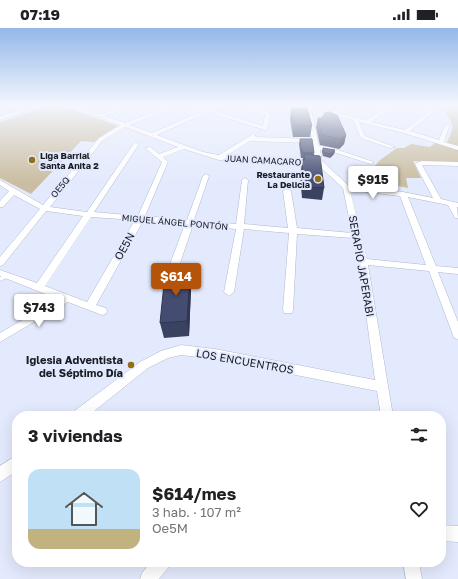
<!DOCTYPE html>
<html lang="es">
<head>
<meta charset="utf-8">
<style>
  :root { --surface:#fff; --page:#f6f6f6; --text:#202124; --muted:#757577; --accent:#b45309 }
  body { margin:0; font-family:"Golos Text",sans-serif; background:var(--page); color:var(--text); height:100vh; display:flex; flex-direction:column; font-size:15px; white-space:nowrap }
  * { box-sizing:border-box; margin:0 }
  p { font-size:13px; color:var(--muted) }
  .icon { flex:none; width:22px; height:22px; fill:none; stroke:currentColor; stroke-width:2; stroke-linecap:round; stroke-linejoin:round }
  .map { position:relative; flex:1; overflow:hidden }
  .drawer { position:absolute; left:12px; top:383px; width:434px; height:156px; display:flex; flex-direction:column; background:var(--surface); border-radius:16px; box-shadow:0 4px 16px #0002 }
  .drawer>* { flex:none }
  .price { position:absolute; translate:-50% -34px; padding:0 9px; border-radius:4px; background:#fff; color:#222; font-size:13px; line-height:26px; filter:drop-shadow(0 1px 2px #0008) }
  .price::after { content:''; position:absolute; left:50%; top:24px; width:12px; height:9px; margin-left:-6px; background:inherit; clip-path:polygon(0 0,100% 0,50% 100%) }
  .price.active { background:var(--accent); color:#fff }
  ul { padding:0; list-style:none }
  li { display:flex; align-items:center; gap:12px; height:100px; padding:0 16px }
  li span { display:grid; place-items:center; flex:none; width:112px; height:80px; border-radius:12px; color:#555 }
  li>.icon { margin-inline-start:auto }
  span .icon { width:48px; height:48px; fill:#fffc; stroke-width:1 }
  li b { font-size:17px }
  h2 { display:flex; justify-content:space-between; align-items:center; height:48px; padding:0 16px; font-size:17px }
  .status { display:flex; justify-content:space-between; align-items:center; height:28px; padding:0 20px; background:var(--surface); direction:ltr }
  .status svg { height:11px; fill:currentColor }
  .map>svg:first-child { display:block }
  .green { fill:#cabda1 }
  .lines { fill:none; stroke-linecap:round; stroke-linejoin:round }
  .service-casing { stroke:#b1b7cf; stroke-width:1 }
  .minor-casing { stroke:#b1b7cf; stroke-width:1 }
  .service { fill:#fff; fill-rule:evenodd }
  .minor { fill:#fff; fill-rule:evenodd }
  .wall { fill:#3a4261 }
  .shaded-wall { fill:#30364f }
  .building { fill:#444d71; stroke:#30364f }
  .poi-dot { fill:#916f15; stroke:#e4eafd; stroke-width:1.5 }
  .labels { text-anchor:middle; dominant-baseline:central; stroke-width:4; stroke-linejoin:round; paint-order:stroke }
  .far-poi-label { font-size:9px; font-weight:bold; fill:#1a1c25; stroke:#e4eafd; text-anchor:start }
  .far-street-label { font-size:9px; fill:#1a1c25; stroke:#e4eafd }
  .street-label { font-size:11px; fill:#1a1c25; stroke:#e4eafd }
  .poi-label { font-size:11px; font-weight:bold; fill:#1a1c25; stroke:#e4eafd; text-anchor:end }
</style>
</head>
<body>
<div class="status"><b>07:19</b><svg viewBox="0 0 49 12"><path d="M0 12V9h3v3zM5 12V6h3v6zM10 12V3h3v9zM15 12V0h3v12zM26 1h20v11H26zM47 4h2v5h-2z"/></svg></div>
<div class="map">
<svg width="458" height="551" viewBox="0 0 458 551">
  <rect width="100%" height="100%" fill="#e4eafd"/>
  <path class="green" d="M51 77H60L121 99 94 114 81 113 31 166 0 150V94Z
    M448 77H458V134L413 133 421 150H406L408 160 364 151 380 132 397 120H404L411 116 430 119 435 115 447 114C453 101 456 98 446 87Z"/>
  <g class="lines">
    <g class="service-casing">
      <path id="service" d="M7 246 9 247V249L0 253V249Z"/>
    </g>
    <g class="minor-casing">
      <path id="minor" d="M37 77H44L0 92V88Z
        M68 77C79 76 88 84 99 86 108 87 121 77 132 77V78L105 88 125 95 172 77H177L130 97 152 105 203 83 187 78V77H193L207 81 217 77H222L212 82 263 98 265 87 237 77H244L270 85 268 100 265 102 208 84 157 107 203 124 219 127 253 106 256 108 255 109 312 111 306 80 298 77H310L311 78 332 84 345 77H350L337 85 366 92 389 77H394L371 94 405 102 430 82H434V84L410 103 439 112 445 97 450 96 444 114 458 118V122L404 105 359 94 365 108 395 119 390 120 361 110 353 92 311 81 319 118 329 119 374 134 371 136 327 122H320L322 133 348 157 403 164 433 170 415 136 416 135 422 133 458 134V138L422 137 441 171 458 175V179H457L458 190H455L448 177 408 169 436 238 458 240V246L438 244 458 294V311L454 310 453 307 429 243 368 237 393 388H381L377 363 215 331 181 327 168 330 148 340 88 388H72L73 384 140 334 161 323 181 317 215 321 375 352 359 234 353 210 297 206 293 282 292 285H284L283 282 289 205 244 201 234 264 229 268 224 264 236 201 193 197 177 244 172 247 167 244 185 196 143 193 96 277 106 280 107 283 106 286 102 287 68 274 0 314V305L58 271 0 248V242L37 255 83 188 46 183 3 237 0 238V229L40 181 14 167 3 179H0V173L9 163 0 157V152L43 177 99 110 120 97ZM125 99 178 119 159 126 150 119 145 120 162 134 138 188 94 184 139 116 136 114 134 115 87 184 50 179 103 112ZM250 113 312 115 315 132 226 128ZM184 121 219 132 317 136 343 160 352 205 297 200 291 163 287 161 283 163 288 200 244 196 248 152 245 150 242 152 236 196 194 192 209 148 206 146 203 148 187 192 145 188 168 134 163 129ZM350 162 400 168 426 237 367 231ZM91 189 135 192 87 274 45 258Z
        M17 427V443L0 454V438Z
        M441 497 458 498V514L441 513Z
        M151 534H170L168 540 159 551H140L142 545Z
        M403 534H419L422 551H406Z"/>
    </g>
    <use href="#service" class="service"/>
    <use href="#minor" class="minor"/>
  </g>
  <path class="wall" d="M318 77H328L321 79 318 78Z
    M291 80 312 98 310 109H293L290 91Z
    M318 90 346 107 344 116 339 121 320 117 316 99Z
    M300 111 314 125V127L324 160 322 172 302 170 300 147 303 130H301L299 116Z
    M323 120 335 122 334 126 330 130 323 128 322 124Z
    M191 261 189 308 164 310 160 295Z"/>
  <path class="shaded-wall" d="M322 77H328L321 79Z
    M346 107 344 116 339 121 341 111Z
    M335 122 334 126 330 130 331 126Z
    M190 245 191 261 189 308 187 293Z"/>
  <path class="building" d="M291 80H307L312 98 295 97Z
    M329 84 337 87 346 107 341 111 322 107 318 90H322L325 85Z
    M300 111H312L314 125 302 124Z
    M323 120 335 122 331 126 323 124Z
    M304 126 320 128 324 160 304 159 302 136V132H305Z
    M178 241 190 245 187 293 160 295 165 246Z"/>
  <linearGradient id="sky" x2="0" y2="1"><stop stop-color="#93b8e8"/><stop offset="0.5" stop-color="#f3f6fe"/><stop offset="1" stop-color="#f3f6fe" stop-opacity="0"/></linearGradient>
  <rect width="458" height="154" fill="url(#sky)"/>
  <g class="poi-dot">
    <circle cx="32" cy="132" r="4"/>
    <circle cx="318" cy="151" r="4"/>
    <circle cx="131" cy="337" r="4"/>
  </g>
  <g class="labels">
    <g class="far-poi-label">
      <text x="40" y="127">Liga Barrial<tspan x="40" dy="10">Santa Anita 2</tspan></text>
      <text x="310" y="146" text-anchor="end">Restaurante<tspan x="310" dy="10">La Delicia</tspan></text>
    </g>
    <g class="far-street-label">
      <text transform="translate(263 132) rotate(3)">JUAN CAMACARO</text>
      <text transform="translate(60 159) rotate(-50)">OE5Q</text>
      <text transform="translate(175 194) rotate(5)">MIGUEL ÁNGEL PONTÓN</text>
    </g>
    <g class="street-label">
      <text transform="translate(124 218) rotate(-61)">OE5N</text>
      <text transform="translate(362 238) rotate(80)">SERAPIO JAPERABI</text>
      <text transform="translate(245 333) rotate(10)">LOS ENCUENTROS</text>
    </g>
    <g class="poi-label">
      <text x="123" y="331">Iglesia Adventista<tspan x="123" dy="13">del Séptimo Día</tspan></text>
    </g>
  </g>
</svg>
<b class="price" style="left:373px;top:172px">$915</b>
<b class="price active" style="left:176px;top:269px">$614</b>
<b class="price" style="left:39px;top:300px">$743</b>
<section class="drawer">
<h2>3 viviendas<svg class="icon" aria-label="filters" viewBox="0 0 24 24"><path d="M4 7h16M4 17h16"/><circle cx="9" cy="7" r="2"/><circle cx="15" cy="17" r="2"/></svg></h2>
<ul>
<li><span style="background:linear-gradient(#bfe0f5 75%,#c2b280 0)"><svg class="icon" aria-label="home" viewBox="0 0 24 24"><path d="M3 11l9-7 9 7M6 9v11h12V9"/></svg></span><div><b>$614/mes</b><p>3 hab. · 107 m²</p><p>Oe5M</p></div><svg class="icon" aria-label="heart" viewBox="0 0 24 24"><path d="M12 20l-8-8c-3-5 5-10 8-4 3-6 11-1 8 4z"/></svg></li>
</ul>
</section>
</div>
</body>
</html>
